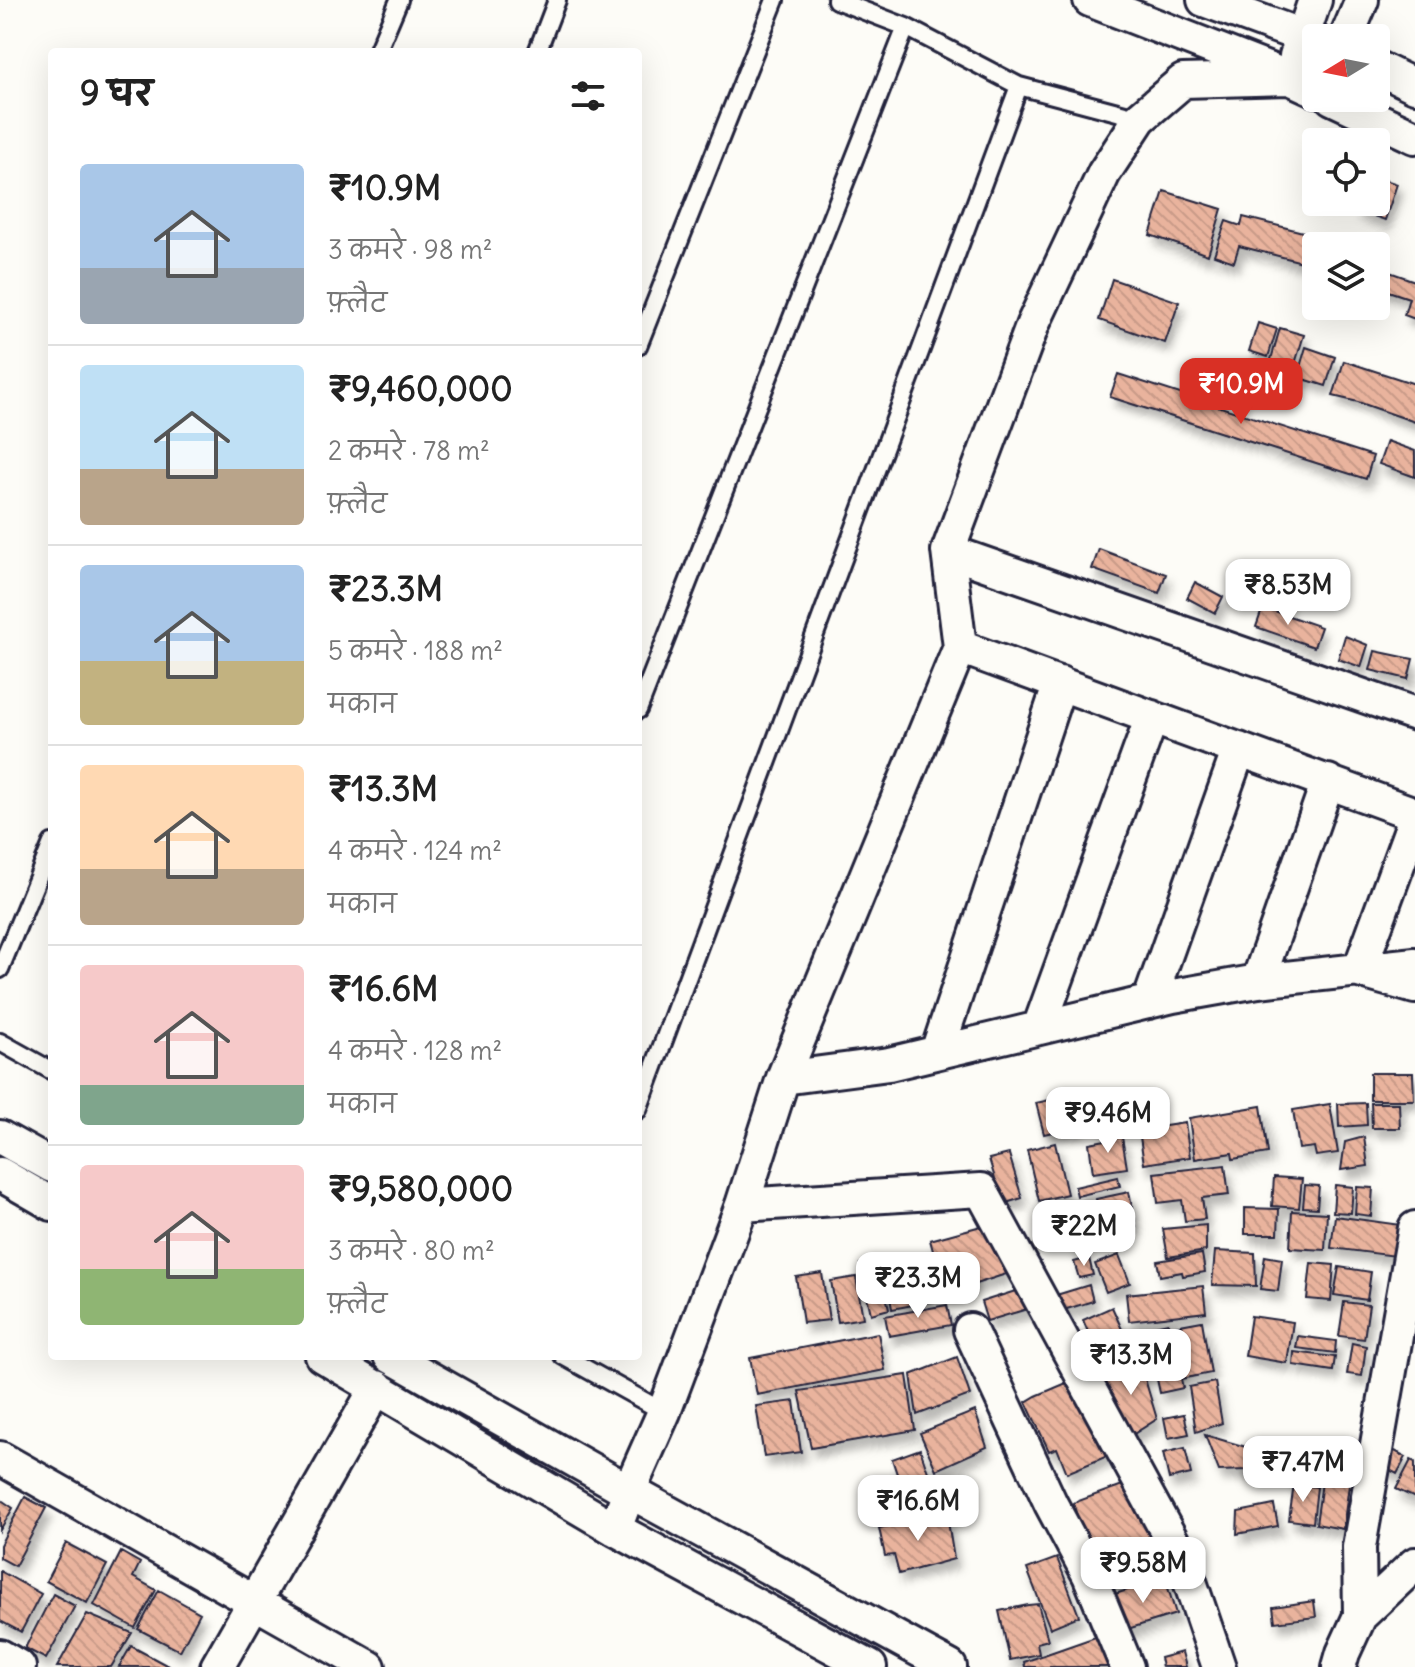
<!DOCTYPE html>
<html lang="hi">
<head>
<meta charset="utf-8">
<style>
  :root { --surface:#fff; --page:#f6f6f6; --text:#222; --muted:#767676; --line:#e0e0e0; --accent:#d93025 }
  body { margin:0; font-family:Delius,"Playpen Sans Deva",sans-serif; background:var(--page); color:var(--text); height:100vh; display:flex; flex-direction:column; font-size:30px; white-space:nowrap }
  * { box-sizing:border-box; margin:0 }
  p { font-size:26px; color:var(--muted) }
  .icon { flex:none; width:44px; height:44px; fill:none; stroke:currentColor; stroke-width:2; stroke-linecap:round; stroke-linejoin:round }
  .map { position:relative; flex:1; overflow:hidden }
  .sheet { position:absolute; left:48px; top:48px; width:594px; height:1312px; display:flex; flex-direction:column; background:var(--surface); border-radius:8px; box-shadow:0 8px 32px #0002 }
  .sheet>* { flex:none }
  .needle { width:52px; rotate:260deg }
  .fabs { position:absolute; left:1302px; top:24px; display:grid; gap:16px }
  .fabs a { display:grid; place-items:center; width:88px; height:88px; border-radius:8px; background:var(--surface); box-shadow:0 8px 32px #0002; font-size:40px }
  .price { position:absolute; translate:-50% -68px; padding:0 18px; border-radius:16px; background:#fff; color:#222; font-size:26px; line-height:52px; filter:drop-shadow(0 2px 4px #0008) }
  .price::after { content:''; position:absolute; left:50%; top:48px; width:24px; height:18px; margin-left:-12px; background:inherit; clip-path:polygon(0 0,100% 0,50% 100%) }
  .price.on { background:var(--accent); color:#fff }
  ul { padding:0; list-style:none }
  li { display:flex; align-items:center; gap:24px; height:200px; padding:0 32px }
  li+li { border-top:2px solid var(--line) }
  li span { display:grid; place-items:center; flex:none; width:224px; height:160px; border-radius:8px; color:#555 }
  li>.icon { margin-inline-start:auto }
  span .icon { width:96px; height:96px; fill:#fffc; stroke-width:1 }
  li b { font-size:34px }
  h2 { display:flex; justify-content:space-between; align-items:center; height:96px; padding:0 32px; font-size:34px }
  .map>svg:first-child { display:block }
  .building { fill:url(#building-back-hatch); stroke:#22223b; stroke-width:2; filter:url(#shadow) }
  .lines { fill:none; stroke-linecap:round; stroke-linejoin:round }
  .service-casing { stroke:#22223b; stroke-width:22 }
  .minor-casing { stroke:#22223b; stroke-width:38 }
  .service { stroke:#fdfcf7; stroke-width:16 }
  .minor { stroke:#fdfcf7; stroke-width:32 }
</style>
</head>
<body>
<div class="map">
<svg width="1415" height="1667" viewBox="0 0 1415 1667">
  <defs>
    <pattern id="building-back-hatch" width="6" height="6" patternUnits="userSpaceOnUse" patternTransform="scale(2)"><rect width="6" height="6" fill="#e9b39d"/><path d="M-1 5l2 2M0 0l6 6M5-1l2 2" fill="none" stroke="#c89a88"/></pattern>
    <filter id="shadow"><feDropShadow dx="5" dy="9" stdDeviation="4" flood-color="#0004"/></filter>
  </defs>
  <rect width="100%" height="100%" fill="#fdfcf7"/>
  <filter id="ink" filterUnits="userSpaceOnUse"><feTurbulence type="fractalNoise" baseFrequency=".0125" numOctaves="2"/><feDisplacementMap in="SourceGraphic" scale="16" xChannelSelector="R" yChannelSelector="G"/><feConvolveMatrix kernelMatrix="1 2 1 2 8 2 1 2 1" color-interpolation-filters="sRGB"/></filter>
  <g filter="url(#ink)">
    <path class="building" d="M1376 177 1397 184 1385 220 1356 210 1359 202H1376Z
      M1164 191 1222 209 1208 255 1150 235Z
      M1243 217 1315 235 1306 263 1239 246 1234 262 1214 255 1226 221 1241 226Z
      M1378 268 1415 281V319L1404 315 1409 298 1376 287Z
      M1112 279 1179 302 1165 343 1099 320Z
      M1258 323 1277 329 1268 357 1249 351Z
      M1280 328 1304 335 1293 370 1270 363Z
      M1306 347 1335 357 1326 386 1297 377Z
      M1344 361 1415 384V422L1358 402 1333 396Z
      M1118 374 1373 456 1366 479 1110 397Z
      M1387 441 1415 451V477L1379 464Z
      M1099 549 1166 574 1159 593 1092 569Z
      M1195 582 1223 597 1215 613 1187 598Z
      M1263 607 1321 627 1314 647 1256 627Z
      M1345 636 1368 645 1361 667 1338 659Z
      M1375 651 1413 659 1408 679 1370 670Z
      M1370 1073H1413L1414 1100H1370Z
      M1072 1095 1079 1126 1044 1134 1036 1103Z
      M1366 1103 1367 1125 1339 1127 1338 1104Z
      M1371 1103H1399L1400 1128H1372Z
      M1330 1104 1338 1153 1316 1156 1314 1147 1299 1149 1293 1110Z
      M1261 1106 1268 1153 1233 1159 1232 1153 1195 1159 1189 1118Z
      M1185 1123 1190 1157 1144 1164 1139 1130Z
      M1122 1137 1127 1168 1093 1173 1089 1143Z
      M1364 1137 1368 1166 1341 1170 1345 1142Z
      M1055 1143 1067 1194 1039 1201 1027 1150Z
      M1009 1154 1022 1198 1003 1204 989 1159Z
      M1225 1165 1229 1195 1202 1198 1205 1219 1185 1221 1182 1200 1158 1203 1154 1173Z
      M1118 1177 1120 1186 1077 1196 1075 1187Z
      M1274 1177 1302 1179 1299 1208 1272 1206Z
      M1305 1185 1319 1186 1317 1208 1303 1207Z
      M1335 1185 1353 1187 1351 1213 1333 1212Z
      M1357 1187 1373 1188 1371 1216 1355 1214Z
      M1129 1192 1136 1227 1104 1234 1096 1199Z
      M1080 1204 1083 1229 1051 1234 1047 1209Z
      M1245 1208 1279 1209 1278 1234H1245Z
      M1292 1211 1327 1213 1325 1250 1290 1248Z
      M1335 1216 1408 1226 1404 1257 1331 1248Z
      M992 1223 1006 1274 945 1294 930 1240Z
      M1206 1225V1251L1168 1257 1163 1229Z
      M1215 1251 1255 1253 1256 1286 1212 1285Z
      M1202 1254 1205 1272 1183 1276 1182 1272 1160 1276 1157 1261Z
      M1119 1255 1130 1283 1106 1292 1095 1264Z
      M1265 1256 1282 1259 1278 1291 1260 1289Z
      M1089 1258 1093 1275 1079 1278 1074 1262Z
      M878 1260 889 1309 871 1314 860 1264Z
      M1311 1263 1334 1265 1331 1301 1307 1299Z
      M1339 1267 1371 1272 1367 1300 1334 1295Z
      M925 1268 932 1301 919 1303 911 1271Z
      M908 1271 913 1305 892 1309 886 1274Z
      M822 1273 829 1320 803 1323 796 1277Z
      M856 1277 863 1318 838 1322 831 1281Z
      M1089 1285 1093 1301 1057 1312 1053 1296Z
      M1203 1286 1206 1312 1129 1321 1126 1294Z
      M1028 1287 1034 1307 987 1321 981 1302Z
      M1344 1302 1369 1305 1364 1339 1339 1336Z
      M947 1305 951 1325 889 1336 885 1316Z
      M1112 1307 1129 1345 1099 1359 1083 1320Z
      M1251 1316 1293 1322 1287 1363 1245 1356Z
      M1202 1321 1211 1373 1181 1379 1183 1388 1160 1393 1146 1328 1168 1323 1169 1327Z
      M878 1333 885 1370 757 1395 750 1358Z
      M1298 1336 1336 1341 1335 1353 1296 1348Z
      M1352 1343 1366 1346 1362 1376 1347 1374Z
      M1294 1352 1335 1357 1333 1371 1293 1365Z
      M957 1357 970 1395 917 1415 911 1375Z
      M1139 1359 1157 1419 1129 1437 1102 1375Z
      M907 1375 915 1430 811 1448 799 1391Z
      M1078 1378 1110 1455 1067 1473 1057 1448 1049 1451 1026 1402 1036 1396Z
      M1215 1382 1222 1423 1196 1432 1189 1387Z
      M794 1401 801 1452 764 1457 756 1406Z
      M975 1411 987 1447 936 1470 920 1433Z
      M1184 1414 1189 1434 1168 1438 1164 1418Z
      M1205 1435 1277 1456 1246 1470 1219 1471Z
      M1185 1448 1191 1474 1169 1479 1163 1453Z
      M920 1449 939 1504 910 1513 892 1459Z
      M1391 1449 1406 1457 1397 1474 1382 1466Z
      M1411 1460 1415 1462V1498L1396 1489Z
      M1300 1462 1351 1470 1343 1529 1316 1524 1322 1482 1297 1478Z
      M1128 1483 1160 1540 1092 1562 1073 1503Z
      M1294 1484 1317 1487 1313 1523 1289 1520Z
      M25 1497 46 1508 15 1566 0 1558V1545Z
      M0 1499 13 1508 0 1530Z
      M1274 1505 1278 1526 1237 1534 1238 1512Z
      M947 1515 954 1559 899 1574 894 1555 885 1556 879 1528Z
      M66 1543 107 1565 87 1603 46 1581Z
      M121 1552 140 1563 133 1577 156 1590 135 1628 94 1605Z
      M1144 1554 1151 1575 1107 1588 1101 1567Z
      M1057 1558 1079 1616 1050 1628 1027 1569Z
      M0 1571 41 1594 21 1632 0 1621Z
      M1165 1578 1176 1614 1121 1631 1109 1596Z
      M159 1590 200 1613 180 1651 138 1629Z
      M53 1594 75 1606 46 1659 25 1648Z
      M1314 1601 1316 1617 1275 1622 1273 1607Z
      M1038 1604 1048 1640 1037 1643 1039 1654 1010 1660 999 1611 1028 1605Z
      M87 1614 132 1633 111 1667H57Z
      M1104 1634 1114 1667H1025L1024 1662Z
      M131 1646 170 1667H119Z
      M1182 1652 1186 1667H1162L1160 1658Z"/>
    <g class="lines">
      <g class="service-casing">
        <path id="service" d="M836 0 906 27 1019 86 1140 118
          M377 52 399 0
          M537 52 557 0
          M638 346 775 0
          M638 710 906 27
          M0 969 52 843
          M0 1042 52 1071
          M638 1110 1019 86
          M563 1356 664 1412"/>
      </g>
      <g class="minor-casing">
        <path id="minor" d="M1090 0 1290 78 1316 90
          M1204 0 1316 41
          M1346 38 1362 0
          M1296 56 1315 0
          M1376 67 1415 86
          M1332 98 1415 137
          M948 551 1415 714
          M960 647 1415 814
          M1415 818 1359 971 1415 987
          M1258 981 1328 781
          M1149 1002 1239 749
          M1039 1028 1152 717
          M937 1052 1060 683
          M783 1078 889 1064 1173 996 1258 981 1415 964
          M0 1137 52 1166
          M0 1174 52 1204
          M742 1205 981 1190 1183 1561 1219 1667
          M970 1330 1051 1504 1089 1575 1127 1667
          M322 1356 615 1529 870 1667
          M390 1356 629 1491 950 1667
          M0 1458 369 1667
          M615 1529 629 1491 664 1412 742 1205 783 1078 960 647 948 551 1033 324 1104 173 1140 118 1183 81 1290 78 1316 64
          M1360 1616 1359 1547 1415 1228
          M0 1656 19 1667
          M217 1667 377 1387
          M1339 1667 1343 1653 1360 1616 1415 1564"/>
      </g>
      <use href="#service" class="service"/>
      <use href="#minor" class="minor"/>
    </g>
  </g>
</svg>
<div class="fabs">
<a><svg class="needle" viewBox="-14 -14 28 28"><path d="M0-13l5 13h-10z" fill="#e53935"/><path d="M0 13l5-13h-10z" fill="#767676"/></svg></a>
<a><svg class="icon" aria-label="locate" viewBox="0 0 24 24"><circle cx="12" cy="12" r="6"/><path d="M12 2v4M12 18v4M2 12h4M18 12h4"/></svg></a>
<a><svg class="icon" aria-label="layers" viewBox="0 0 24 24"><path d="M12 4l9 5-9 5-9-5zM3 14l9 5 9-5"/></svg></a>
</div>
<b class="price on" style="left:1241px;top:426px">₹10.9M</b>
<b class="price" style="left:1288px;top:627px">₹8.53M</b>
<b class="price" style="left:1108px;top:1155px">₹9.46M</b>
<b class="price" style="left:1084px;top:1268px">₹22M</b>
<b class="price" style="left:918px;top:1320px">₹23.3M</b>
<b class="price" style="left:1131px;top:1397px">₹13.3M</b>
<b class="price" style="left:1303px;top:1504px">₹7.47M</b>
<b class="price" style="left:918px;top:1543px">₹16.6M</b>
<b class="price" style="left:1143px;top:1605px">₹9.58M</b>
<section class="sheet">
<h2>9 घर<svg class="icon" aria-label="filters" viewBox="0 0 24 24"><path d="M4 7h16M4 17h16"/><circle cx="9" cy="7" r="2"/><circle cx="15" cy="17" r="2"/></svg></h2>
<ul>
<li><span style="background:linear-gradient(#a9c7e8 65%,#9aa5b1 0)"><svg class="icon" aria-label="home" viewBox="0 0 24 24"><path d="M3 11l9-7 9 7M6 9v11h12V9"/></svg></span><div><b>₹10.9M</b><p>3 कमरे · 98 m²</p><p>फ़्लैट</p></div></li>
<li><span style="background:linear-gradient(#bfe0f5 65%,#b9a48a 0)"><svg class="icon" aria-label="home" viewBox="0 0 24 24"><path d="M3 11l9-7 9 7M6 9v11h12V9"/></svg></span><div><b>₹9,460,000</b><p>2 कमरे · 78 m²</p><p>फ़्लैट</p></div></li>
<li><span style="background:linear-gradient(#a9c7e8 60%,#c2b280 0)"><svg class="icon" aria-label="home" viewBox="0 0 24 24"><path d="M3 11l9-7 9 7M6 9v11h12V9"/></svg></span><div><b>₹23.3M</b><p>5 कमरे · 188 m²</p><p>मकान</p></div></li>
<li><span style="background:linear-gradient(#ffd9b3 65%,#b9a48a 0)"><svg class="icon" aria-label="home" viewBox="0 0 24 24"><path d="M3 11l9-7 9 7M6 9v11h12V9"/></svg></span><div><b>₹13.3M</b><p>4 कमरे · 124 m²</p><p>मकान</p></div></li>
<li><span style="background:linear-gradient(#f6c9c9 75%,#7fa58c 0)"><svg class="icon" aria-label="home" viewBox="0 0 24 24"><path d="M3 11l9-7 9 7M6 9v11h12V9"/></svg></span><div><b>₹16.6M</b><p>4 कमरे · 128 m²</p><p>मकान</p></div></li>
<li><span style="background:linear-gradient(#f6c9c9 65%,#8fb573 0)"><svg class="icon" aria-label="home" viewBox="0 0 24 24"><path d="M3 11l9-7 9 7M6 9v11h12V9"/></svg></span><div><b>₹9,580,000</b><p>3 कमरे · 80 m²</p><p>फ़्लैट</p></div></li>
</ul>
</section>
</div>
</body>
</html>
